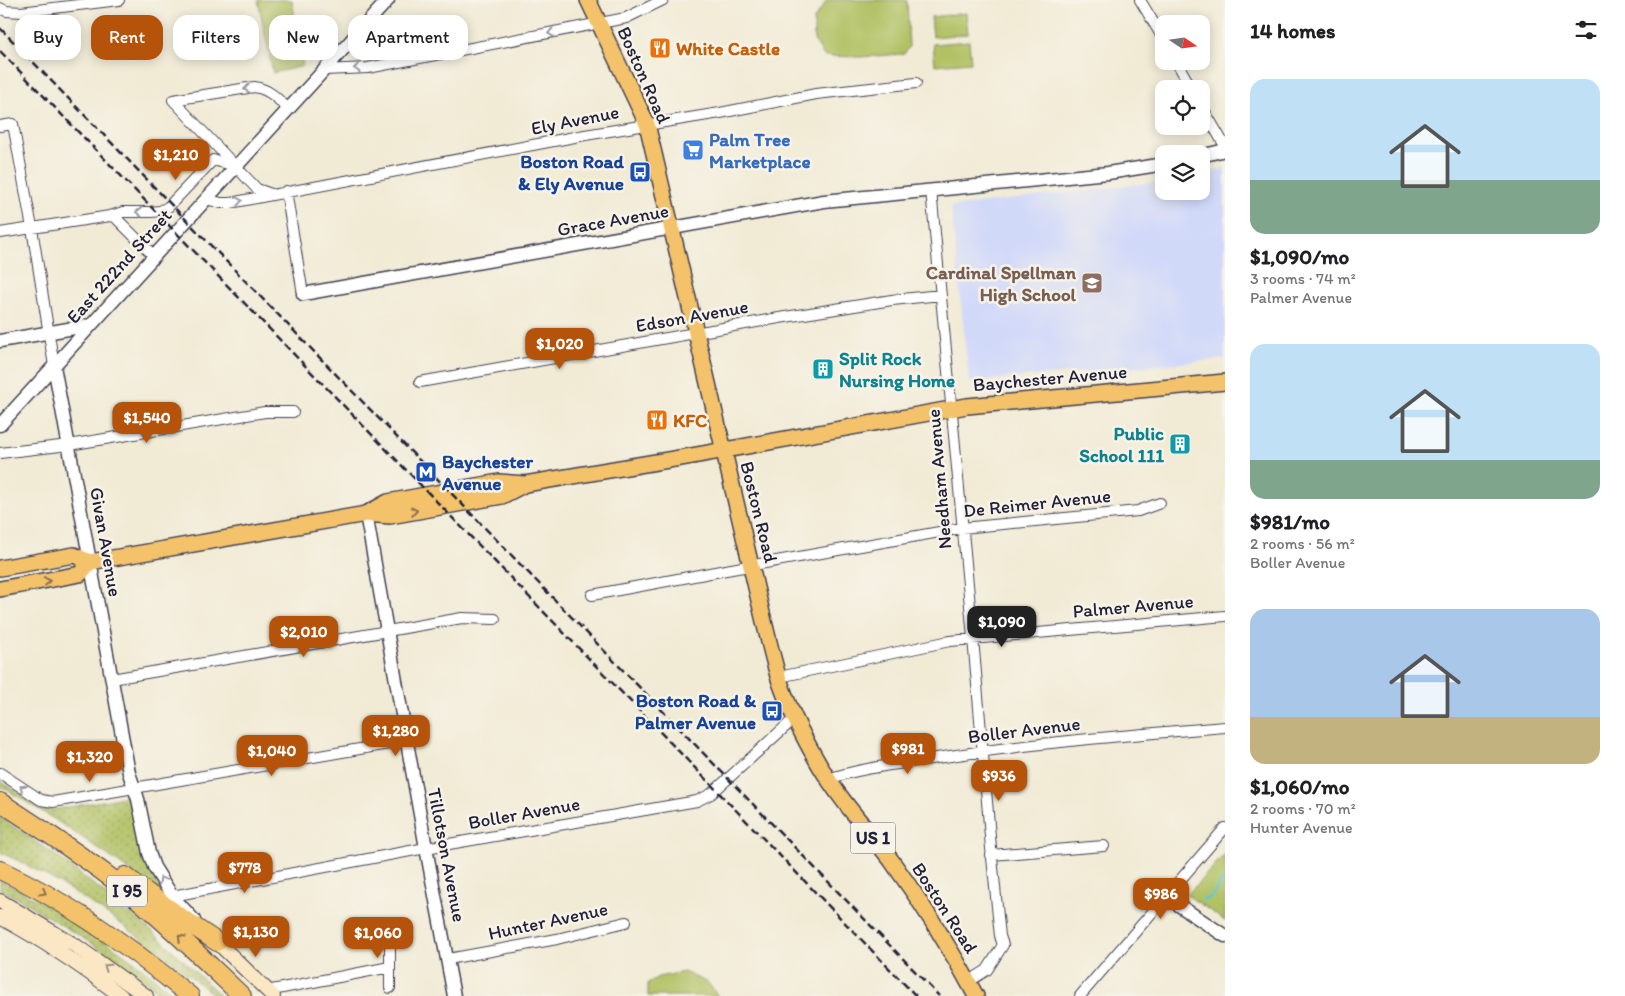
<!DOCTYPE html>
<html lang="en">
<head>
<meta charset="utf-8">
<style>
  :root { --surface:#fff; --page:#f6f6f6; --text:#202124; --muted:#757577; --accent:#b45309 }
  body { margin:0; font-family:Itim,sans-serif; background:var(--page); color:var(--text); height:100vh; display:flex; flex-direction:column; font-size:19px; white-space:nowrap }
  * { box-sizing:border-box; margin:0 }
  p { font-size:16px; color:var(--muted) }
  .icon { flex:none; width:28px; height:28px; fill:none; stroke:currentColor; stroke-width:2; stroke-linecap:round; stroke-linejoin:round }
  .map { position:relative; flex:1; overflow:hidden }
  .details { display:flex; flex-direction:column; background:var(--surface); width:400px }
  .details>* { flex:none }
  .top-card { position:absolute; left:15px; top:15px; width:475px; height:45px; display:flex; gap:10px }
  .needle { width:32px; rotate:103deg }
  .tools { position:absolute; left:1155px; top:15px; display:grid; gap:10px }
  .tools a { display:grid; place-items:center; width:55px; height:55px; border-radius:10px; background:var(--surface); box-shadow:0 2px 12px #0003; font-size:25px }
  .price { position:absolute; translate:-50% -42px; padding:0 11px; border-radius:10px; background:var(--accent); color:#fff; font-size:16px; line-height:32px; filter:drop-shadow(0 1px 2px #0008) }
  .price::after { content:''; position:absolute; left:50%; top:30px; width:15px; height:11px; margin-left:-8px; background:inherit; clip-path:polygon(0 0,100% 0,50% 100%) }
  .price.active { background:#222; color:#fff }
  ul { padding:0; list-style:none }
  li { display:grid; align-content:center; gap:10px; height:265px; padding:0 25px }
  li span { display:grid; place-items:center; height:155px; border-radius:15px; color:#555 }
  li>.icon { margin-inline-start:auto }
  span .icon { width:90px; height:90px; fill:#fffc; stroke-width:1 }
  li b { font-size:21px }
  h2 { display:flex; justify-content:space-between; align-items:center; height:60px; padding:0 25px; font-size:21px }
  .chip { padding:0 18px; border-radius:15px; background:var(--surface); box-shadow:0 2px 12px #0003; font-size:18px; line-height:45px }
  .chip.active { background:var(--accent); color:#fff }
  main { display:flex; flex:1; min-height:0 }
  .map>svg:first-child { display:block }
  .built { fill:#d1d9f9 }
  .grass { fill:url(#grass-dots); stroke:#6a7250 }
  .green { fill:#b1c164; stroke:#6a7250 }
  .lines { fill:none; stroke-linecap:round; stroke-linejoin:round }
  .stream { stroke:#59c6d1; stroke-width:2.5 }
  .minor-casing { stroke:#414052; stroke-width:12 }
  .tertiary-casing { stroke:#414052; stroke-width:15 }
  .secondary-casing { stroke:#414052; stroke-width:16 }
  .primary-casing { stroke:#414052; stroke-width:18 }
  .motorway-casing { stroke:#414052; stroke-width:20 }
  .minor { stroke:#fff; stroke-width:10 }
  .tertiary { stroke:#fff; stroke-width:12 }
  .secondary { stroke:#fbe7c3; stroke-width:14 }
  .primary { stroke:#f4c26a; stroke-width:15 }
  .motorway { stroke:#f4c26a; stroke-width:18 }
  .rail { stroke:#22223b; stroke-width:2.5; stroke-dasharray:8 4; stroke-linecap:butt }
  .oneway { stroke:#9c9ca7 }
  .oneway2 { stroke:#8b7252 }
  .oneway3 { stroke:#998e86 }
  .labels { text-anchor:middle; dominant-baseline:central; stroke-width:5; stroke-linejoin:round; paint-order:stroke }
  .shield { fill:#f7f3e8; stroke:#62616f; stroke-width:1 }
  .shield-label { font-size:18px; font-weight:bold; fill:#22223b }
  .food-label { font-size:19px; font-weight:bold; fill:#c56008; stroke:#f7f3e8; text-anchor:start }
  .street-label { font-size:19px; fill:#22223b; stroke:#f7f3e8 }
  .shop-label { font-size:19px; font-weight:bold; fill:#366cbe; stroke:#f7f3e8; text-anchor:start }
  .transit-label { font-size:19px; font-weight:bold; fill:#164399; stroke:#f7f3e8; text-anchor:end }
  .education-label { font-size:19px; font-weight:bold; fill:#785e54; stroke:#f7f3e8; text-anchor:end }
  .culture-label { font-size:19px; font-weight:bold; fill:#0d838f; stroke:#f7f3e8; text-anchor:start }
</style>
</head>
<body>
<main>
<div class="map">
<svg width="1225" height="996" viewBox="0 0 1225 996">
  <defs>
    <pattern id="grass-dots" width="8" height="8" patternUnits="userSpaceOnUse" patternTransform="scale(1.25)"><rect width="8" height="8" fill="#b1c164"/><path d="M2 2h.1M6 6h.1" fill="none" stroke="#909c54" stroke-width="1.8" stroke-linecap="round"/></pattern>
  </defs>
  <rect width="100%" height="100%" fill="#f7f3e8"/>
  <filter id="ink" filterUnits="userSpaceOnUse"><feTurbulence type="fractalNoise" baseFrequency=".02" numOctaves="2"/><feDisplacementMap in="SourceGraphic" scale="10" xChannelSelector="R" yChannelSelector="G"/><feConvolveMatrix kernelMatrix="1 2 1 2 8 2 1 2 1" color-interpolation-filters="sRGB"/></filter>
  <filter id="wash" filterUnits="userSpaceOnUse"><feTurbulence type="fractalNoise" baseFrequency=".0096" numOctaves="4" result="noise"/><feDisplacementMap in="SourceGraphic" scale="20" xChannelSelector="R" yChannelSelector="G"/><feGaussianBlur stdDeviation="1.12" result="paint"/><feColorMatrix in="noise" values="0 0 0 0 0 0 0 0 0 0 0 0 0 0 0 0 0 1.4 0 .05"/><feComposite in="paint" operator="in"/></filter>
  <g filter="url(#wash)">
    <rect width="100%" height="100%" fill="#f1ebd5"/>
    <path class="built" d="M1225 168V359L969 382 951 207 1164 181V191H1201V174Z"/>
    <path class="grass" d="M0 781 47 809 53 810 124 797 128 798 132 802C138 835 144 864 162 893 109 856 56 818 0 786Z
      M0 817 69 865 153 932 221 996H215C148 943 79 888 0 852Z
      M0 880C46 904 92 931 135 962 149 973 163 985 176 996H163L112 956 21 900 0 889Z"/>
    <path class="green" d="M258 0H292L303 66 273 73Z
      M827 0H907L909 47 904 54 861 57 824 56 814 40V19Z
      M966 13 968 34 933 37 931 17Z
      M969 41 971 62 935 65 933 44Z
      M1225 854V921L1187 895Z
      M684 972 708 983 718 996H648V983L658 977Z"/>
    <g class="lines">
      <path class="stream" d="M1203 900 1211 897 1222 881 1225 880"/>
    </g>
  </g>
  <g filter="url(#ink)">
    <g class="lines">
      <g class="minor-casing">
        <path id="minor" d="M1140 0 1164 40
          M0 8 6 11 21 12 119 0
          M1176 61 1192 89
          M324 70 368 68 626 18 663 0
          M173 100 257 189 271 194
          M173 100 254 87C269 89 277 98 288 109
          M1201 105 1225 146
          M0 126 13 124 32 228 54 366
          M931 190 973 638 991 848 1000 936 1003 945 987 970 968 982
          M286 191 303 294
          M206 199 221 203H230L585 135 720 113 816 94 916 83
          M110 216 115 217 154 256
          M0 233 110 216 123 212H151L160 211 168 207 213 160 236 166
          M420 382 779 318 892 300 941 295
          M0 453 69 445 265 412H293
          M592 595 726 570 962 528 1138 511 1160 503
          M779 677 950 641 1225 616
          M112 679 462 618 495 619
          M0 773 41 800 53 802 406 741
          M828 779C864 767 900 764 937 758 1032 743 1129 735 1225 727
          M991 855 1104 846
          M172 896 426 848 697 801 711 794 795 718
          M448 959 557 939 626 922
          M390 988V930
          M267 991 390 967
          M1080 996 1225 828"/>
      </g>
      <g class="tertiary-casing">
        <path id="tertiary" d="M1201 156 1225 150
          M303 294 824 201 1108 173 1164 164
          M0 341 91 325
          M54 366 129 773 138 799 149 853 154 867 172 896 194 920
          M0 425 388 0
          M366 514 426 848 454 996
          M1165 896 1225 936"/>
      </g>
      <g class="secondary-casing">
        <path id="secondary" d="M0 901 76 946 146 996
          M0 917C43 940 83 967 121 996
          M217 942 273 996"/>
      </g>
      <g class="primary-casing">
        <path id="primary" d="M588 0 647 124 762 613C767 634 772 655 778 676 788 707 803 737 820 766 840 800 867 829 891 860 922 903 951 949 976 996
          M366 514 388 502 453 490 499 482 525 484 692 456 967 406 1225 382
          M0 568 74 555 90 562 366 514 390 516 502 496 525 484
          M0 589 80 574 90 562"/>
      </g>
      <g class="motorway-casing">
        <path id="motorway" d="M0 802C42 829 83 856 123 887 165 921 203 959 242 996
          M0 870C69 902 132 948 190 996
          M125 876 180 917 217 942"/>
      </g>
      <use href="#minor" class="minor"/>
      <use href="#tertiary" class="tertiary"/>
      <use href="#secondary" class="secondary"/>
      <use href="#primary" class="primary"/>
      <use href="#motorway" class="motorway"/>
      <path class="rail" d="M0 28 939 996
        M0 51 916 996"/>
    </g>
    <defs><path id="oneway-chevron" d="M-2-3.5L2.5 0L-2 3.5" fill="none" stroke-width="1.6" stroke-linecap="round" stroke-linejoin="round" transform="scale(1.25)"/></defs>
    <g class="oneway">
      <use href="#oneway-chevron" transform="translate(551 33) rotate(169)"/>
      <use href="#oneway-chevron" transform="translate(357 68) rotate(177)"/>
      <use href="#oneway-chevron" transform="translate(247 89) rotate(172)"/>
      <use href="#oneway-chevron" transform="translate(239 201) rotate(-11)"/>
      <use href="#oneway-chevron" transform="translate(139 212) rotate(-179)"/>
      <use href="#oneway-chevron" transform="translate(23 788) rotate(-147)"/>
      <use href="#oneway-chevron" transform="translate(162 880) rotate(-121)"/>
    </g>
    <g class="oneway2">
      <use href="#oneway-chevron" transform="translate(414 511) rotate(-10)"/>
      <use href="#oneway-chevron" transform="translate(47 581) rotate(-10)"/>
      <use href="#oneway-chevron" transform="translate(43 892) rotate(30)"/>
      <use href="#oneway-chevron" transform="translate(181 938) rotate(-137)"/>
    </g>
    <use class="oneway3" href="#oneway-chevron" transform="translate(107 967) rotate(-145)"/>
  </g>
  <defs>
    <g id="restaurant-square" transform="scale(1.125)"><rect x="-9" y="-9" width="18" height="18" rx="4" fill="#e8710a" stroke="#f7f3e8"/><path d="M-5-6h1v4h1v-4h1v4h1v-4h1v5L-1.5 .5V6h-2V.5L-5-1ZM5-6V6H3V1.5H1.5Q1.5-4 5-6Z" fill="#fff"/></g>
    <g id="supermarket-square" transform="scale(1.125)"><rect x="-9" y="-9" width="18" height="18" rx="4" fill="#3f7fe0" stroke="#f7f3e8"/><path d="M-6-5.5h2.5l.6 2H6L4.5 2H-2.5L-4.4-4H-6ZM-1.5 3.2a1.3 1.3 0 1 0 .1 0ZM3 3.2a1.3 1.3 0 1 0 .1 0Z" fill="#fff"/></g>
    <g id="bus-square" transform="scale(1.125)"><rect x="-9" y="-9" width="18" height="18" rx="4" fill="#1a4fb4" stroke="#f7f3e8"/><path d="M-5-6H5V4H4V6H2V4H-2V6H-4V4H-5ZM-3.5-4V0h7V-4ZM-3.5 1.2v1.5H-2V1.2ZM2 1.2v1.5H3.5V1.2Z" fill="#fff"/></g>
    <g id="school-square" transform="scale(1.125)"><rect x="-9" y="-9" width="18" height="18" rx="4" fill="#8d6e63" stroke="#f7f3e8"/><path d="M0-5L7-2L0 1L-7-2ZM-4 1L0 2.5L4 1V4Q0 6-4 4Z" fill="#fff"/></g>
    <g id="building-square" transform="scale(1.125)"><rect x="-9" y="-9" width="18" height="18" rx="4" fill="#0f9aa8" stroke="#f7f3e8"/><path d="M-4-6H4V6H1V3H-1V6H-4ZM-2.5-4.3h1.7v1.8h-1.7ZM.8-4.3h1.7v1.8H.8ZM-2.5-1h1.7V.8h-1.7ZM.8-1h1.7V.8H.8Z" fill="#fff"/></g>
    <g id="metro-square" transform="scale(1.125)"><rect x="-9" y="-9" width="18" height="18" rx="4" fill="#1a4fb4" stroke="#f7f3e8"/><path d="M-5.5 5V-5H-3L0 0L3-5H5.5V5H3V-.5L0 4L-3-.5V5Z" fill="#fff"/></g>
  </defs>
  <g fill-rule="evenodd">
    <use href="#restaurant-square" x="660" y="48"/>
    <use href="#supermarket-square" x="693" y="150"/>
    <use href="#bus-square" x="640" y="172"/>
    <use href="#school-square" x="1092" y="283"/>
    <use href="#building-square" x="823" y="369"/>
    <use href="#restaurant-square" x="657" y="420"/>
    <use href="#building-square" x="1180" y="444"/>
    <use href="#metro-square" x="426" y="472"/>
    <use href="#bus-square" x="772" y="711"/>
  </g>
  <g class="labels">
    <g class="shield">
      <rect x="850.5" y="822.5" width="45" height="31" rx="4"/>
      <rect x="107" y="875.5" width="40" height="31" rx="4"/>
    </g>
    <g class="shield-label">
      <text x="873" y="838">US 1</text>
      <text x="127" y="891">I 95</text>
    </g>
    <g class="food-label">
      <text x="676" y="48">White Castle</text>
      <text x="673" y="420">KFC</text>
    </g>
    <g class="street-label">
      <text transform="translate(644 75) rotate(66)">Boston Road</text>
      <text transform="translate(575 120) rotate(-11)">Ely Avenue</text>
      <text transform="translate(613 220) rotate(-10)">Grace Avenue</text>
      <text transform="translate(119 266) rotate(-48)">East 222nd Street</text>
      <text transform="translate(692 316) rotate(-10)">Edson Avenue</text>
      <text transform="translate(1050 378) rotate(-5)">Baychester Avenue</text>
      <text transform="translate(939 479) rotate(-95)">Needham Avenue</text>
      <text transform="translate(1037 503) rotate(-6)">De Reimer Avenue</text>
      <text transform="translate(759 512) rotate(76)">Boston Road</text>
      <text transform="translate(106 542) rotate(80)">Givan Avenue</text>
      <text transform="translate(1133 606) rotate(-5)">Palmer Avenue</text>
      <text transform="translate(1024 730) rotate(-7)">Boller Avenue</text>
      <text transform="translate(524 813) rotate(-10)">Boller Avenue</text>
      <text transform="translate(447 855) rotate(79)">Tillotson Avenue</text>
      <text transform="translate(945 908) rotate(57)">Boston Road</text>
      <text transform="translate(548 921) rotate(-12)">Hunter Avenue</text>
    </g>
    <g class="shop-label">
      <text x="709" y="139">Palm Tree<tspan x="709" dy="22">Marketplace</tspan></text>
    </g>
    <g class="transit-label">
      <text x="624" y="161">Boston Road<tspan x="624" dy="22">&amp; Ely Avenue</tspan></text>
      <text x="442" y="461" text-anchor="start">Baychester<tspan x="442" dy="22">Avenue</tspan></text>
      <text x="756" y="700">Boston Road &amp;<tspan x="756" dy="22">Palmer Avenue</tspan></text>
    </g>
    <g class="education-label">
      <text x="1076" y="272">Cardinal Spellman<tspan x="1076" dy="22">High School</tspan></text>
    </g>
    <g class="culture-label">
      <text x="839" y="358">Split Rock<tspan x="839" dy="22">Nursing Home</tspan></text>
      <text x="1164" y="433" text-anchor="end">Public<tspan x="1164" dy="22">School 111</tspan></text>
    </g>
  </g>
</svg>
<div class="tools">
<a><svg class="needle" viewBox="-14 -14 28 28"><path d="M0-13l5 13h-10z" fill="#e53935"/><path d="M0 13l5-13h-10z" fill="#757577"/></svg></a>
<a><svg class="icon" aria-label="locate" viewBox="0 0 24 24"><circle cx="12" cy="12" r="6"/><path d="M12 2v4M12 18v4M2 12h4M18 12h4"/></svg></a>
<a><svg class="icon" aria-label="layers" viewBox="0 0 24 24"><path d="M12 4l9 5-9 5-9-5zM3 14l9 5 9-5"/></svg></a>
</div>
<b class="price" style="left:176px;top:181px">$1,210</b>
<b class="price" style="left:560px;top:370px">$1,020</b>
<b class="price" style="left:147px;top:444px">$1,540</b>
<b class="price active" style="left:1002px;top:648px">$1,090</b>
<b class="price" style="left:304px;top:658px">$2,010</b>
<b class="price" style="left:396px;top:757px">$1,280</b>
<b class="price" style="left:908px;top:775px">$981</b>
<b class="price" style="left:272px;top:777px">$1,040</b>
<b class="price" style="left:90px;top:783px">$1,320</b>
<b class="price" style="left:999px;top:802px">$936</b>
<b class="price" style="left:245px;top:894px">$778</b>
<b class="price" style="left:1161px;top:920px">$986</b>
<b class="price" style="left:256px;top:958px">$1,130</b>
<b class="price" style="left:378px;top:959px">$1,060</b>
<div class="top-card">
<a class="chip">Buy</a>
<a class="chip active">Rent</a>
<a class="chip">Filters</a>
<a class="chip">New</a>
<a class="chip">Apartment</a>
</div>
</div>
<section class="details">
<h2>14 homes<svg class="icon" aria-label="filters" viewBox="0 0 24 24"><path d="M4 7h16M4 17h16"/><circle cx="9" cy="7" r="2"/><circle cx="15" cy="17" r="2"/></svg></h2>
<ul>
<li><span style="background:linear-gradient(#bfe0f5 65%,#7fa58c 0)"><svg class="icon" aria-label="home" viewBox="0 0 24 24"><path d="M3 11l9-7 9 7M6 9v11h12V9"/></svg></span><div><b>$1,090/mo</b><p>3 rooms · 74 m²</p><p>Palmer Avenue</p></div></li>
<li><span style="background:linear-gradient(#bfe0f5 75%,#7fa58c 0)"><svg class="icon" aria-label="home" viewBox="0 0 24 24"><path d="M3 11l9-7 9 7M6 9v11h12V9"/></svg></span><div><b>$981/mo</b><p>2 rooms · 56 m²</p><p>Boller Avenue</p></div></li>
<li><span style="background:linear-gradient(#a9c7e8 70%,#c2b280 0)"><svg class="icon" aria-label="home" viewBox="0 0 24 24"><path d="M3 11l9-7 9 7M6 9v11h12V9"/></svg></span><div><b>$1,060/mo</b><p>2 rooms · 70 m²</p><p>Hunter Avenue</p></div></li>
</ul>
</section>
</main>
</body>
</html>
